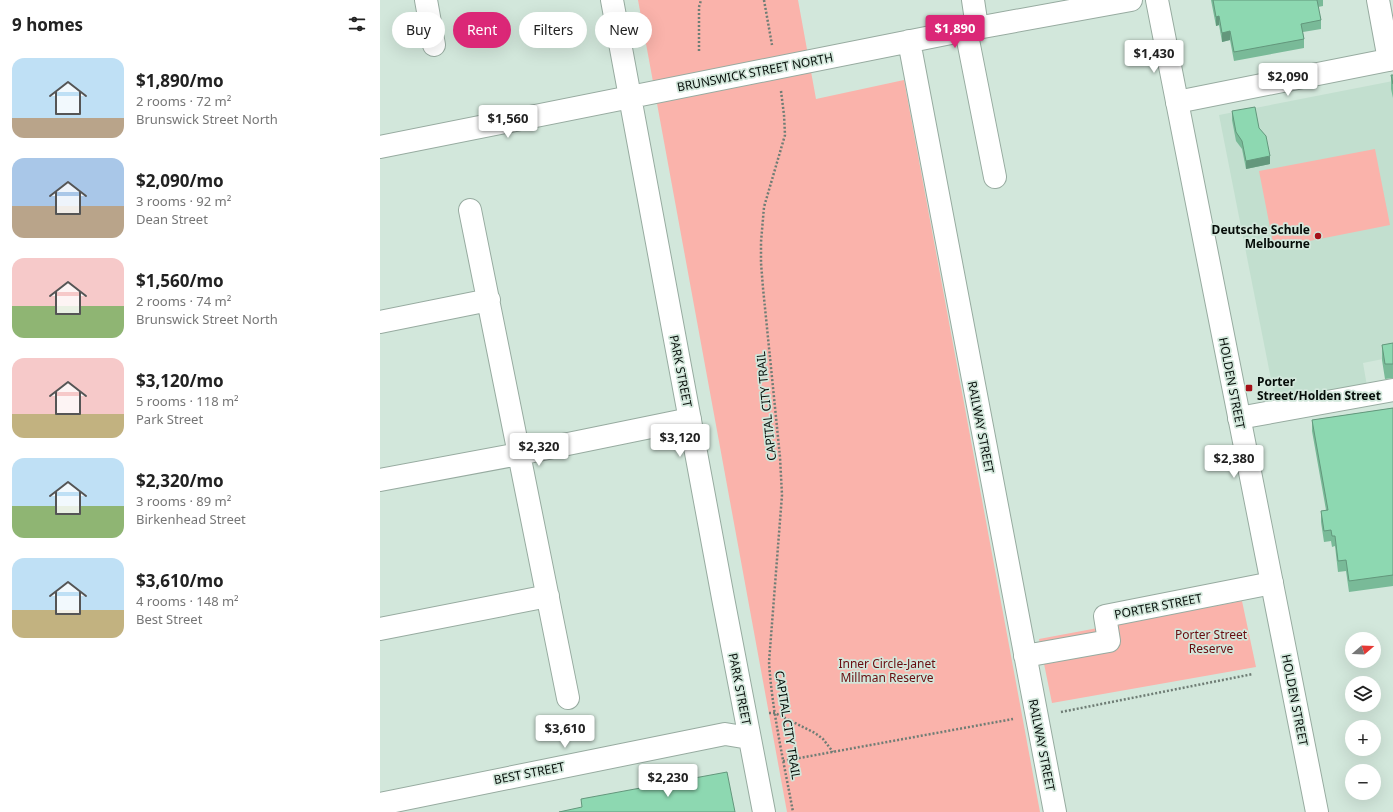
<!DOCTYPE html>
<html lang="en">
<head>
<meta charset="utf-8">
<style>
  :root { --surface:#fff; --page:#f6f6f6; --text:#222; --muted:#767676; --accent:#db2777 }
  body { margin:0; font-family:"Noto Sans",sans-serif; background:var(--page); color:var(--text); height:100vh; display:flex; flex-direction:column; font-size:15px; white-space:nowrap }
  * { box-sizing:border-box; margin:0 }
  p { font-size:13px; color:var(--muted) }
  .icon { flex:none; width:22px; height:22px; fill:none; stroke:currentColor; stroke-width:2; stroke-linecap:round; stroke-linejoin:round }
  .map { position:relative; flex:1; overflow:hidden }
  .sheet { display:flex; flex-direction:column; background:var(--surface); width:380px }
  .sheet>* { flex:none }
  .guide { position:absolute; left:12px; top:12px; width:380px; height:36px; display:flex; gap:8px }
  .needle { width:26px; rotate:71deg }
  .fabs { position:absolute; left:965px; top:632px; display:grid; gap:8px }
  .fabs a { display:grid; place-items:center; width:36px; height:36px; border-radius:50%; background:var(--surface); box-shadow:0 4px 16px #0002; font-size:20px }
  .price { position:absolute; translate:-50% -34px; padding:0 9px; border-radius:4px; background:#fff; color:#222; font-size:13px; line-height:26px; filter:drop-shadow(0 1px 2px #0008) }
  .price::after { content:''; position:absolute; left:50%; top:24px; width:12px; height:9px; margin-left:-6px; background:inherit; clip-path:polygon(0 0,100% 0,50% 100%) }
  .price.on { background:var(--accent); color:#fff }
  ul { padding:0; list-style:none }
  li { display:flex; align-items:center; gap:12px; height:100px; padding:0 12px }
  li span { display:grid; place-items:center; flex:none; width:112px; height:80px; border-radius:12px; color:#555 }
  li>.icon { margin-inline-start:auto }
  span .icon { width:48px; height:48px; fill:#fffc; stroke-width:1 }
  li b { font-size:17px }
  h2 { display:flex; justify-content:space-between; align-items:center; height:48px; padding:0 12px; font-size:17px }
  .pill { padding:0 14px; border-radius:18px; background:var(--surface); box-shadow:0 4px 16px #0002; font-size:14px; line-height:36px }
  .pill.on { background:var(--accent); color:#fff }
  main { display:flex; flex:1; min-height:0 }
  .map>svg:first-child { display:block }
  .built { fill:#c2dfcf }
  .green { fill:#fab3ab }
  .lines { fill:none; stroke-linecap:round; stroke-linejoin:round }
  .minor-casing { stroke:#97aba0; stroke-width:24 }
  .major-casing { stroke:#97aba0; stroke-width:24 }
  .path { stroke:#6f7d75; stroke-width:2.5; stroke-dasharray:2 2; stroke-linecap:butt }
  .minor { stroke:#fff; stroke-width:22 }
  .major { stroke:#fff; stroke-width:22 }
  .wall { fill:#79ba98 }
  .shaded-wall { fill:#63977c }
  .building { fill:#8dd8b1; stroke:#63977c }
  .poi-dot { fill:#a61019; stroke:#d2e7db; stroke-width:1.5 }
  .labels { text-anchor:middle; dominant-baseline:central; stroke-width:3.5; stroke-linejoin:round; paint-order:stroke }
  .street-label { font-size:12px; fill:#060d09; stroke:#d2e7db }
  .poi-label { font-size:12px; font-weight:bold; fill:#060d09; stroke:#d2e7db; text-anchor:end }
  .park-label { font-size:12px; fill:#680c0f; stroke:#d2e7db }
</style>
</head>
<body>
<main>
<section class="sheet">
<h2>9 homes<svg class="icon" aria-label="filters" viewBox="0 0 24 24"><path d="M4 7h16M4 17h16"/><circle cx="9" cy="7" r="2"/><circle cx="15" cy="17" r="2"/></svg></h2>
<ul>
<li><span style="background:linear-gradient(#bfe0f5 75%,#b9a48a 0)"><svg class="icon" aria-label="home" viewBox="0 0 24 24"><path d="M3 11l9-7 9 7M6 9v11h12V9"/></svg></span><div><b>$1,890/mo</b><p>2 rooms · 72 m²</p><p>Brunswick Street North</p></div></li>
<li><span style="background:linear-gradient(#a9c7e8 60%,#b9a48a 0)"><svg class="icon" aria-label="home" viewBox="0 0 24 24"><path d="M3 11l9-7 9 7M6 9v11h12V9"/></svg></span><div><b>$2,090/mo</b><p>3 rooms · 92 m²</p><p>Dean Street</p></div></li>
<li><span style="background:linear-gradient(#f6c9c9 60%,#8fb573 0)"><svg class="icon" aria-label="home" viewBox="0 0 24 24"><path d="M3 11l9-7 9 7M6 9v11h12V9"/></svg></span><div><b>$1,560/mo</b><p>2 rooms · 74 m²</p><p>Brunswick Street North</p></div></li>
<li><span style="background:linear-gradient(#f6c9c9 70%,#c2b280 0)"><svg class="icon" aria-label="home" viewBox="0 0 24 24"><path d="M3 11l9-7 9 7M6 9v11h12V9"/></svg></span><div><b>$3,120/mo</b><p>5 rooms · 118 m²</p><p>Park Street</p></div></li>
<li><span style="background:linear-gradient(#bfe0f5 60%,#8fb573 0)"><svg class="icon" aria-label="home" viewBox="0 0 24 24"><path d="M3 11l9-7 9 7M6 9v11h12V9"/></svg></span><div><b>$2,320/mo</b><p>3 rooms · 89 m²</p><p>Birkenhead Street</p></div></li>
<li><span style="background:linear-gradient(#bfe0f5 65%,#c2b280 0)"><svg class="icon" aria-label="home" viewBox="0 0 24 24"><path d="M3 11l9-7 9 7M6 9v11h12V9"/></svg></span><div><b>$3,610/mo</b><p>4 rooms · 148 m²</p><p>Best Street</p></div></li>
</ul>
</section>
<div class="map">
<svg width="1013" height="812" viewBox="0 0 1013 812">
  <rect width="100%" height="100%" fill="#d2e7db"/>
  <path class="built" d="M1013 81V357L983 363 988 392 897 410 839 115Z"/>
  <path class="green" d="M258 0H418L436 99 524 80 660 812H407Z
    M995 149 1010 225 894 248 879 171Z
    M862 601 876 667 672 703 659 639Z"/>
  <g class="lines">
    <g class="minor-casing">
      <path id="minor" d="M46 0 54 45
        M232 0 343 598 384 812
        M593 0 597 27
        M998 0 1009 60
        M586 30 615 177
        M529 41 675 812
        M797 102 1013 59
        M0 147 586 30 751 0
        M90 210 188 698
        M0 322 109 300
        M859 418 1013 390
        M0 480 139 454 310 419
        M0 629 168 596
        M645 656 729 641 725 616 892 583
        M0 804 345 734 369 738"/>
    </g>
    <g class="major-casing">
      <path id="major" d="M777 0 937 812"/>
    </g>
    <path class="path" d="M384 0 392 45
      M319 51V7L321 0
      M401 91 404 115 405 135 384 207 381 242V263L383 288 400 457 402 495 389 662C392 711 404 763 413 812
      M681 712 873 674
      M389 713H395L435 733 443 739 453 752
      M403 761 633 719"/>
    <use href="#minor" class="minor"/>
    <use href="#major" class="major"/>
  </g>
  <path class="wall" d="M831 0H943V6L938 7 941 20V29L923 32 924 39V48L854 61 850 40 842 42 839 25 836 26Z
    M1011 75H1013V98L1011 89Z
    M852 111 879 128 890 164 866 169 862 149 856 141 852 120Z
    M1013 343V378L1005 379 1002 360V345Z
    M1013 408V586L969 592 966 571 958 572 955 546 952 547 951 541 944 542 941 522V511L946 510 932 431V420Z"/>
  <path class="shaded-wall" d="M839 16V25L836 26V17Z
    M850 31V40L842 42V33Z
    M890 156V164L866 169V161Z"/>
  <path class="building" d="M833 0H937L941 20 921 24 924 39 854 52 850 31 842 33 839 16 836 17Z
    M1011 75H1013V84Z
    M875 107 879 128 886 136 890 156 866 161 862 141 856 132 852 111Z
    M1013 343V364H1005L1002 345Z
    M1013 408V575L969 581 966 560 958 561 955 536H952L951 530 944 531 941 511 948 510 932 420Z
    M347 772 355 812H179L202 807 201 799Z"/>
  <g class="poi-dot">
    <circle cx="938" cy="236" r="4"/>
    <rect x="865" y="384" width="8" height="8" rx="2"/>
  </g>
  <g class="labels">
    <g class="street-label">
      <text transform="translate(375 72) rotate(-11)">BRUNSWICK STREET NORTH</text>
      <text transform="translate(301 371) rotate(79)">PARK STREET</text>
      <text transform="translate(852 383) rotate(79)">HOLDEN STREET</text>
      <text transform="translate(386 406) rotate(-96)">CAPITAL CITY TRAIL</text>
      <text transform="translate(601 427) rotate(79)">RAILWAY STREET</text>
      <text transform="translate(778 606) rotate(-11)">PORTER STREET</text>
      <text transform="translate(360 689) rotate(79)">PARK STREET</text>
      <text transform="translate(915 700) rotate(79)">HOLDEN STREET</text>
      <text transform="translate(408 725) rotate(81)">CAPITAL CITY TRAIL</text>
      <text transform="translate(662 745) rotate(79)">RAILWAY STREET</text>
      <text transform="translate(149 773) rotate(-11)">BEST STREET</text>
    </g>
    <g class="poi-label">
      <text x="930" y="229">Deutsche Schule<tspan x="930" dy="14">Melbourne</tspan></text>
      <text x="877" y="381" text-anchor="start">Porter<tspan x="877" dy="14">Street/Holden Street</tspan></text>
    </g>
    <g class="park-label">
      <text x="831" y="634">Porter Street<tspan x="831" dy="14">Reserve</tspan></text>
      <text x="507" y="663">Inner Circle-Janet<tspan x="507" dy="14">Millman Reserve</tspan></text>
    </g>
  </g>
</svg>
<div class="fabs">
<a><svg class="needle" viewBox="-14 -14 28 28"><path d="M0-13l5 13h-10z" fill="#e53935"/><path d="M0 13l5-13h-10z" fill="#767676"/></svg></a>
<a><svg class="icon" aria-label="layers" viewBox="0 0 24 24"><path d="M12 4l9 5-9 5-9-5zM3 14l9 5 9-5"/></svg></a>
<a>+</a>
<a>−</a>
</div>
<b class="price on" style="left:575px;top:49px">$1,890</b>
<b class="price" style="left:774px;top:74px">$1,430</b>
<b class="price" style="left:908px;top:97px">$2,090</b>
<b class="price" style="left:128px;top:139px">$1,560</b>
<b class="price" style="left:300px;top:458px">$3,120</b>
<b class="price" style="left:159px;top:467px">$2,320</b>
<b class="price" style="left:854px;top:479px">$2,380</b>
<b class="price" style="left:185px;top:749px">$3,610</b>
<b class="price" style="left:288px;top:798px">$2,230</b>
<div class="guide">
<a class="pill">Buy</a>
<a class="pill on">Rent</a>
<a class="pill">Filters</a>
<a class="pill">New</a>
</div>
</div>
</main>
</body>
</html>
